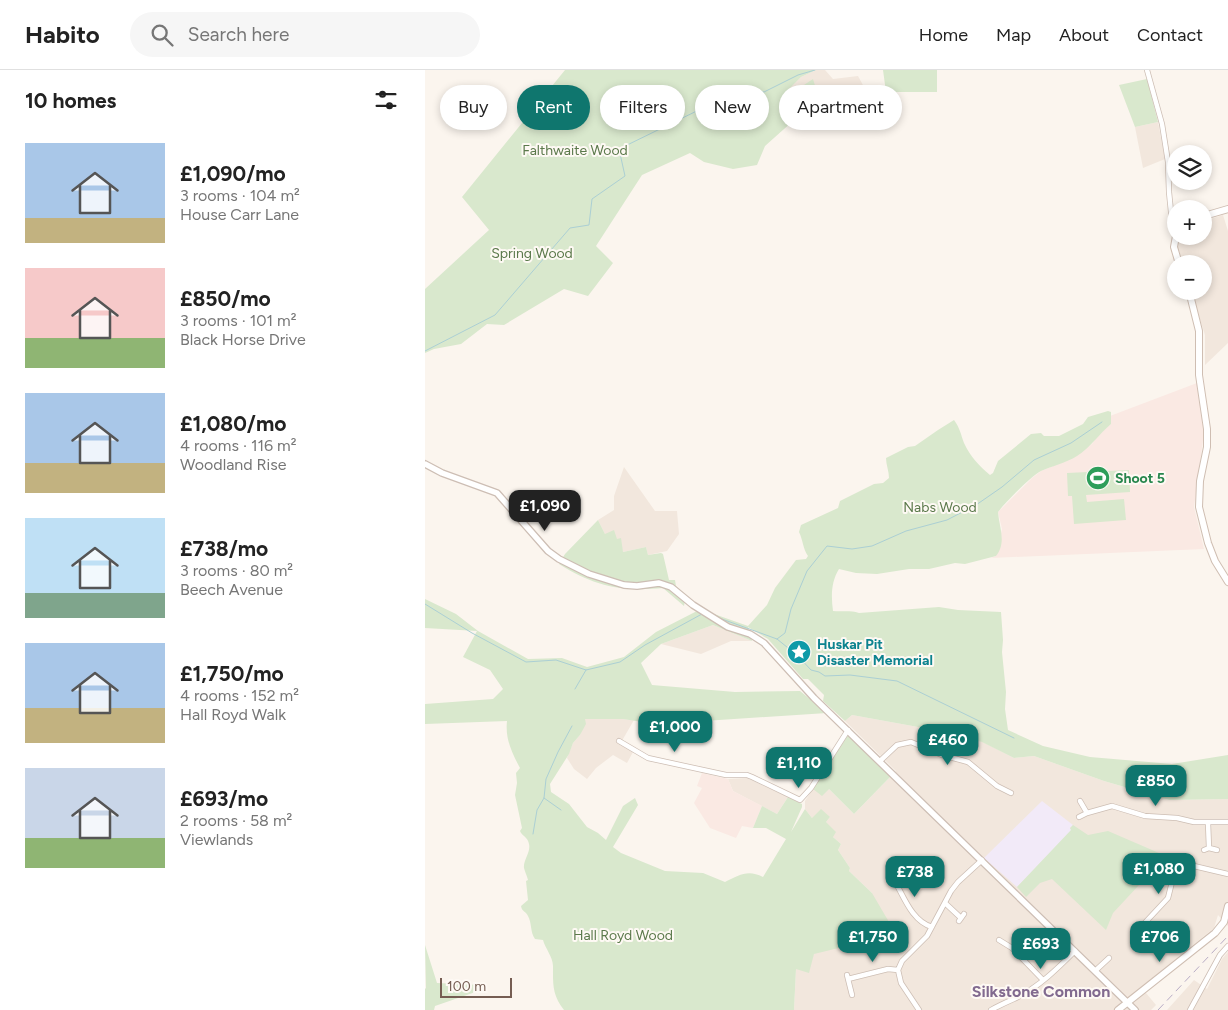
<!DOCTYPE html>
<html lang="en">
<head>
<meta charset="utf-8">
<style>
  :root { --surface:#fff; --page:#f6f6f6; --text:#222; --muted:#767676; --line:#e0e0e0; --accent:#0f766e }
  body { margin:0; font-family:Figtree,sans-serif; background:var(--page); color:var(--text); height:100vh; display:flex; flex-direction:column; font-size:19px; white-space:nowrap }
  * { box-sizing:border-box; margin:0 }
  p { font-size:16px; color:var(--muted) }
  .icon { flex:none; width:28px; height:28px; fill:none; stroke:currentColor; stroke-width:2; stroke-linecap:round; stroke-linejoin:round }
  .map { position:relative; flex:1; overflow:hidden }
  .details { display:flex; flex-direction:column; background:var(--surface); width:425px }
  .details>* { flex:none }
  .guide { position:absolute; left:15px; top:15px; width:475px; height:45px; display:flex; gap:10px }
  .fabs { position:absolute; left:742px; top:75px; display:grid; gap:10px }
  .fabs a { display:grid; place-items:center; width:45px; height:45px; border-radius:50%; background:var(--surface); box-shadow:0 2px 8px #0003; font-size:25px }
  .scale { position:absolute; left:15px; bottom:12px; width:72px; box-sizing:border-box; padding-left:5px; border:2px solid #755d52; border-top:0; font-size:14px; line-height:18px; white-space:nowrap; color:#755d52; -webkit-text-stroke:4px #fef9f4; paint-order:stroke }
  .price { position:absolute; translate:-50% -42px; padding:0 11px; border-radius:10px; background:var(--accent); color:#fff; font-size:16px; line-height:32px; filter:drop-shadow(0 1px 2px #0008) }
  .price::after { content:''; position:absolute; left:50%; top:30px; width:15px; height:11px; margin-left:-8px; background:inherit; clip-path:polygon(0 0,100% 0,50% 100%) }
  .price.current { background:#222; color:#fff }
  ul { padding:0; list-style:none }
  li { display:flex; align-items:center; gap:15px; height:125px; padding:0 25px }
  li span { display:grid; place-items:center; flex:none; width:140px; height:100px; border-radius:0px; color:#555 }
  li>.icon { margin-inline-start:auto }
  span .icon { width:60px; height:60px; fill:#fffc; stroke-width:1 }
  li b { font-size:21px }
  h2 { display:flex; justify-content:space-between; align-items:center; height:60px; padding:0 25px; font-size:21px }
  .tag { padding:0 18px; border-radius:22px; background:var(--surface); box-shadow:0 2px 8px #0003; font-size:18px; line-height:45px }
  .tag.current { background:var(--accent); color:#fff }
  header { display:flex; align-items:center; gap:30px; box-sizing:border-box; height:70px; padding:0 25px; background:var(--surface); border-bottom:1px solid var(--line) }
  header strong { font-size:24px }
  nav { display:flex; gap:28px; margin-inline-start:auto; font-size:18px }
  .search { width:350px; height:45px; background:var(--page); display:flex; align-items:center; gap:12px; box-sizing:border-box; padding:0 18px; border-radius:28px; color:var(--muted); font-size:19px }
  main { display:flex; flex:1; min-height:0 }
  .map>svg:first-child { display:block }
  .residential { fill:#f2e7dd }
  .commercial { fill:#fae9e3 }
  .education { fill:#f2eaf8 }
  .green { fill:#d9e8cd }
  .lines { fill:none; stroke-linecap:round; stroke-linejoin:round }
  .stream { stroke:#abcfd4; stroke-width:1 }
  .minor-casing { stroke:#cdbeb4; stroke-width:6 }
  .tertiary-casing { stroke:#cdbeb4; stroke-width:8 }
  .secondary-casing { stroke:#cfbeb2; stroke-width:8 }
  .minor { stroke:#fff; stroke-width:4.5 }
  .tertiary { stroke:#fff; stroke-width:5.5 }
  .secondary { stroke:#fff; stroke-width:6 }
  .rail { stroke:#b8acc5; stroke-width:1; stroke-dasharray:8 5; stroke-linecap:butt }
  .labels { text-anchor:middle; dominant-baseline:central; stroke-width:4; stroke-linejoin:round; paint-order:stroke }
  .park-label { font-size:14px; fill:#5b794b; stroke:#fef9f4 }
  .leisure-label { font-size:14px; font-weight:bold; fill:#27864d; stroke:#fef9f4; text-anchor:start }
  .culture-label { font-size:14px; font-weight:bold; fill:#0d838f; stroke:#fef9f4; text-anchor:start }
  .quarter-label { font-size:16px; font-weight:bold; fill:#826a8f; stroke:#fef9f4 }
</style>
</head>
<body>
<header>
<strong>Habito</strong>
<div class="search"><svg class="icon" aria-label="search" viewBox="0 0 24 24"><circle cx="10" cy="10" r="6"/><path d="M15 15l6 6"/></svg>Search here</div>
<nav><a>Home</a><a>Map</a><a>About</a><a>Contact</a></nav>
</header>
<main>
<section class="details">
<h2>10 homes<svg class="icon" aria-label="filters" viewBox="0 0 24 24"><path d="M4 7h16M4 17h16"/><circle cx="9" cy="7" r="2"/><circle cx="15" cy="17" r="2"/></svg></h2>
<ul>
<li><span style="background:linear-gradient(#a9c7e8 75%,#c2b280 0)"><svg class="icon" aria-label="home" viewBox="0 0 24 24"><path d="M3 11l9-7 9 7M6 9v11h12V9"/></svg></span><div><b>£1,090/mo</b><p>3 rooms · 104 m²</p><p>House Carr Lane</p></div></li>
<li><span style="background:linear-gradient(#f6c9c9 70%,#8fb573 0)"><svg class="icon" aria-label="home" viewBox="0 0 24 24"><path d="M3 11l9-7 9 7M6 9v11h12V9"/></svg></span><div><b>£850/mo</b><p>3 rooms · 101 m²</p><p>Black Horse Drive</p></div></li>
<li><span style="background:linear-gradient(#a9c7e8 70%,#c2b280 0)"><svg class="icon" aria-label="home" viewBox="0 0 24 24"><path d="M3 11l9-7 9 7M6 9v11h12V9"/></svg></span><div><b>£1,080/mo</b><p>4 rooms · 116 m²</p><p>Woodland Rise</p></div></li>
<li><span style="background:linear-gradient(#bfe0f5 75%,#7fa58c 0)"><svg class="icon" aria-label="home" viewBox="0 0 24 24"><path d="M3 11l9-7 9 7M6 9v11h12V9"/></svg></span><div><b>£738/mo</b><p>3 rooms · 80 m²</p><p>Beech Avenue</p></div></li>
<li><span style="background:linear-gradient(#a9c7e8 65%,#c2b280 0)"><svg class="icon" aria-label="home" viewBox="0 0 24 24"><path d="M3 11l9-7 9 7M6 9v11h12V9"/></svg></span><div><b>£1,750/mo</b><p>4 rooms · 152 m²</p><p>Hall Royd Walk</p></div></li>
<li><span style="background:linear-gradient(#c9d6e8 70%,#8fb573 0)"><svg class="icon" aria-label="home" viewBox="0 0 24 24"><path d="M3 11l9-7 9 7M6 9v11h12V9"/></svg></span><div><b>£693/mo</b><p>2 rooms · 58 m²</p><p>Viewlands</p></div></li>
</ul>
</section>
<div class="map">
<svg width="803" height="940" viewBox="0 0 803 940">
  <rect width="100%" height="100%" fill="#fbf5ee"/>
  <path class="residential" d="M391 0H400L408 9 433 6 439 17 416 31V45L394 50 390 45 368 51 358 24 376 7Z
    M733 52 740 89 718 98 710 57Z
    M798 145 803 161V273L780 295V265L766 221H779V194H758L753 177 756 166H779V151Z
    M199 397 230 441H252L254 464 242 481 223 485 221 477 198 482 192 469 180 464 173 450 189 440V426Z
    M288 555 327 571H306L276 584 236 574Z
    M427 645 493 657 558 672 589 688 609 686 679 711 744 730 803 729V856L793 845 789 858 716 917 731 935 726 940H369L371 899 389 884 447 823 424 801 425 798 413 780 416 774 408 767 401 752 405 747 387 748 380 739V731L388 719H404L429 744 471 701 420 651Z
    M160 649H198L209 650 198 669 196 675 208 682 202 693 188 685 171 698 162 709 149 699 142 688 148 673 155 665Z
    M322 708 363 727 352 744 308 721 303 709Z
    M803 882V940H742L769 910 782 919 797 889Z"/>
  <path class="commercial" d="M772 313 779 363 769 437 779 479 566 488 571 486 577 459 573 442 607 408 616 401 638 392 667 374 673 365 686 354 685 346Z
    M277 703 303 709 308 721 337 736 328 758 317 756 311 768 285 758 269 733 277 718 272 716Z"/>
  <path class="education" d="M617 731 648 755 645 758 647 760 592 817 559 788Z"/>
  <path class="green" d="M140 0H391L376 7 359 24 368 51 340 76 332 95 308 99 279 92 265 83 217 105 171 176 188 193 163 226 139 219 79 255 62 254 36 274 9 279 0 283V219L64 160 37 127Z
    M458 0H512V22H461Z
    M388 9 395 32 382 37 384 44 371 48C362 27 370 20 388 9Z
    M722 9 733 52 710 57 694 15Z
    M683 341 686 342V354C674 364 665 378 652 386 641 393 627 396 616 401 607 405 580 433 573 442 574 457 582 472 571 486L540 494 530 493 504 499H484L452 504 431 503 414 499C406 512 406 526 408 541 417 542 425 540 434 543L514 537 533 540 576 542 578 570 577 582 581 622 580 639 583 660 618 676 665 687 747 694 803 685V729L744 730 679 711 609 686 589 688 557 672 493 657 427 645 420 651 398 631 399 625 383 609H378L343 569 323 557 327 571 288 555 236 574 216 593 227 615 310 622 375 621 402 643 249 653 237 667 228 665 231 654 198 649H160L161 654 155 665 148 673 144 684 125 714 126 722 144 734 162 757 173 763 181 770 198 736 210 728 213 735 188 777 196 783 240 801 278 803 300 812C314 805 323 799 338 807L361 769 341 758H328L337 736 352 744 363 727 377 734V737L366 762 380 739 387 748 396 739 405 747 401 752 411 762 408 767 416 774 413 780 425 798 424 801 447 823 471 864 389 884 384 903 371 899 369 940H139C127 925 128 914 128 896 128 887 120 878 118 870L110 869C105 862 107 853 103 846 101 841 97 842 96 836L103 830 101 811 103 810C102 806 100 802 99 798 98 790 106 782 104 774 103 767 97 766 95 761L97 758 90 725 92 713 91 703 95 698C87 683 80 669 82 651L0 654V634L68 629 78 619 65 600 38 587 52 561 0 558V529L31 544 53 561 103 589 137 588 162 597 199 587 231 562 272 541 289 544 323 556 342 535 350 518 371 490 381 489 383 486C378 479 378 470 374 462L376 455 413 438 415 431 449 414 458 413 464 408C464 401 461 395 461 388L483 377 490 376 513 360 529 350C535 358 536 365 539 373 545 386 554 396 565 405L568 403 573 391 606 364 616 363 619 366H634L658 354 663 347Z
    M704 400 705 422 661 425 662 432 699 429 701 450 649 454 647 426H643L642 403Z
    M173 450 180 464 189 460 192 469 196 468 198 482 221 477 223 485 236 483 238 484 244 510H250L251 516 261 525 259 536 238 518C196 522 169 516 134 494L140 484Z
    M423 665 466 706 429 744 404 719 397 726 388 719Z
    M648 755 663 765 683 761 741 786 688 843 681 860 627 809 615 813 601 827 592 817 646 760 645 758Z
    M0 875 12 913 57 915 62 918 10 936 9 940H0V919L1 918Z"/>
  <g class="lines">
    <path class="stream" d="M0 281 70 245 145 158 164 155 167 129 200 106 194 79 284 35 294 36 311 20 339 22 373 5 390 0
      M0 534 47 563 101 592 131 590 161 600 195 592 220 575 277 544
      M294 548 352 569 373 586 386 600 394 602 400 606 425 605 472 611 589 668
      M352 569 360 563 366 539 382 501 402 476 427 479 447 476 481 461 522 450 551 435 577 417 609 390 646 373 677 352
      M150 619 161 600
      M119 728 136 740
      M108 764 112 740 119 728 121 709 133 682 147 656"/>
    <g class="minor-casing">
      <path id="minor" d="M722 0 737 54 743 92 744 122 747 152 751 158
        M194 671 223 688 301 705H322L327 707 375 730 386 718 423 660
        M455 691 472 675 486 672 517 685 543 692 572 716 586 723
        M655 731 662 743 687 736 720 746 752 748 769 752H803
        M654 747 662 743
        M783 753 784 778
        M779 780 784 778 792 780
        M743 788 752 792 803 804
        M468 808C478 824 486 851 507 857
        M471 814 486 799 500 811
        M520 833 536 848
        M534 851 539 844
        M716 857 743 828 752 792
        M574 870 587 878 618 910
        M670 901 684 888
        M422 905 427 925
        M423 909 463 899 473 900
        M494 940 476 913 473 900 477 891 502 866 526 821 533 812 557 790
        M566 940C575 935 582 932 591 928 614 917 633 898 650 881
        M765 940 795 885 803 876"/>
    </g>
    <g class="tertiary-casing">
      <path id="tertiary" d="M0 394 17 403 72 423 123 481 134 489 164 504 199 515 212 516 234 513 246 517 268 535 303 557 325 564 339 573 389 628 710 940"/>
    </g>
    <g class="secondary-casing">
      <path id="secondary" d="M779 146 803 139
        M751 166 749 177 754 194
        M764 221 774 261V305L782 359V377L775 411 774 437 783 473 790 491 803 512
        M693 940 790 863 799 852 803 836"/>
    </g>
    <use href="#minor" class="minor"/>
    <use href="#tertiary" class="tertiary"/>
    <use href="#secondary" class="secondary"/>
    <path class="rail" d="M733 940 803 866"/>
  </g>
  <defs>
    <g id="stadium-disc" transform="scale(1.25)"><circle r="9.5" fill="#2e9e5b" stroke="#fef9f4"/><path d="M0-5a6.5 5 0 1 0 0 10a6.5 5 0 1 0 0-10ZM-3.5-1.8h7v3.6h-7Z" fill="#fff"/></g>
    <g id="sight-disc" transform="scale(1.25)"><circle r="9.5" fill="#0f9aa8" stroke="#fef9f4"/><path d="M0-6L1.8-2.2L6-1.7L2.9 1.2L3.7 5.4L0 3.3L-3.7 5.4L-2.9 1.2L-6-1.7L-1.8-2.2Z" fill="#fff"/></g>
  </defs>
  <g fill-rule="evenodd">
    <use href="#stadium-disc" x="673" y="408"/>
    <use href="#sight-disc" x="374" y="582"/>
  </g>
  <g class="labels">
    <g class="park-label">
      <text x="150" y="80">Falthwaite Wood</text>
      <text x="107" y="183">Spring Wood</text>
      <text x="515" y="437">Nabs Wood</text>
      <text x="198" y="865">Hall Royd Wood</text>
    </g>
    <g class="leisure-label">
      <text x="690" y="408">Shoot 5</text>
    </g>
    <g class="culture-label">
      <text x="392" y="574">Huskar Pit<tspan x="392" dy="16">Disaster Memorial</tspan></text>
    </g>
    <g class="quarter-label">
      <text x="616" y="921">Silkstone Common</text>
    </g>
  </g>
</svg>
<div class="fabs">
<a><svg class="icon" aria-label="layers" viewBox="0 0 24 24"><path d="M12 4l9 5-9 5-9-5zM3 14l9 5 9-5"/></svg></a>
<a>+</a>
<a>−</a>
</div>
<div class="scale">100 m</div>
<b class="price current" style="left:120px;top:462px">£1,090</b>
<b class="price" style="left:250px;top:683px">£1,000</b>
<b class="price" style="left:523px;top:696px">£460</b>
<b class="price" style="left:374px;top:719px">£1,110</b>
<b class="price" style="left:731px;top:737px">£850</b>
<b class="price" style="left:734px;top:825px">£1,080</b>
<b class="price" style="left:490px;top:828px">£738</b>
<b class="price" style="left:448px;top:893px">£1,750</b>
<b class="price" style="left:735px;top:893px">£706</b>
<b class="price" style="left:616px;top:900px">£693</b>
<div class="guide">
<a class="tag">Buy</a>
<a class="tag current">Rent</a>
<a class="tag">Filters</a>
<a class="tag">New</a>
<a class="tag">Apartment</a>
</div>
</div>
</main>
</body>
</html>
